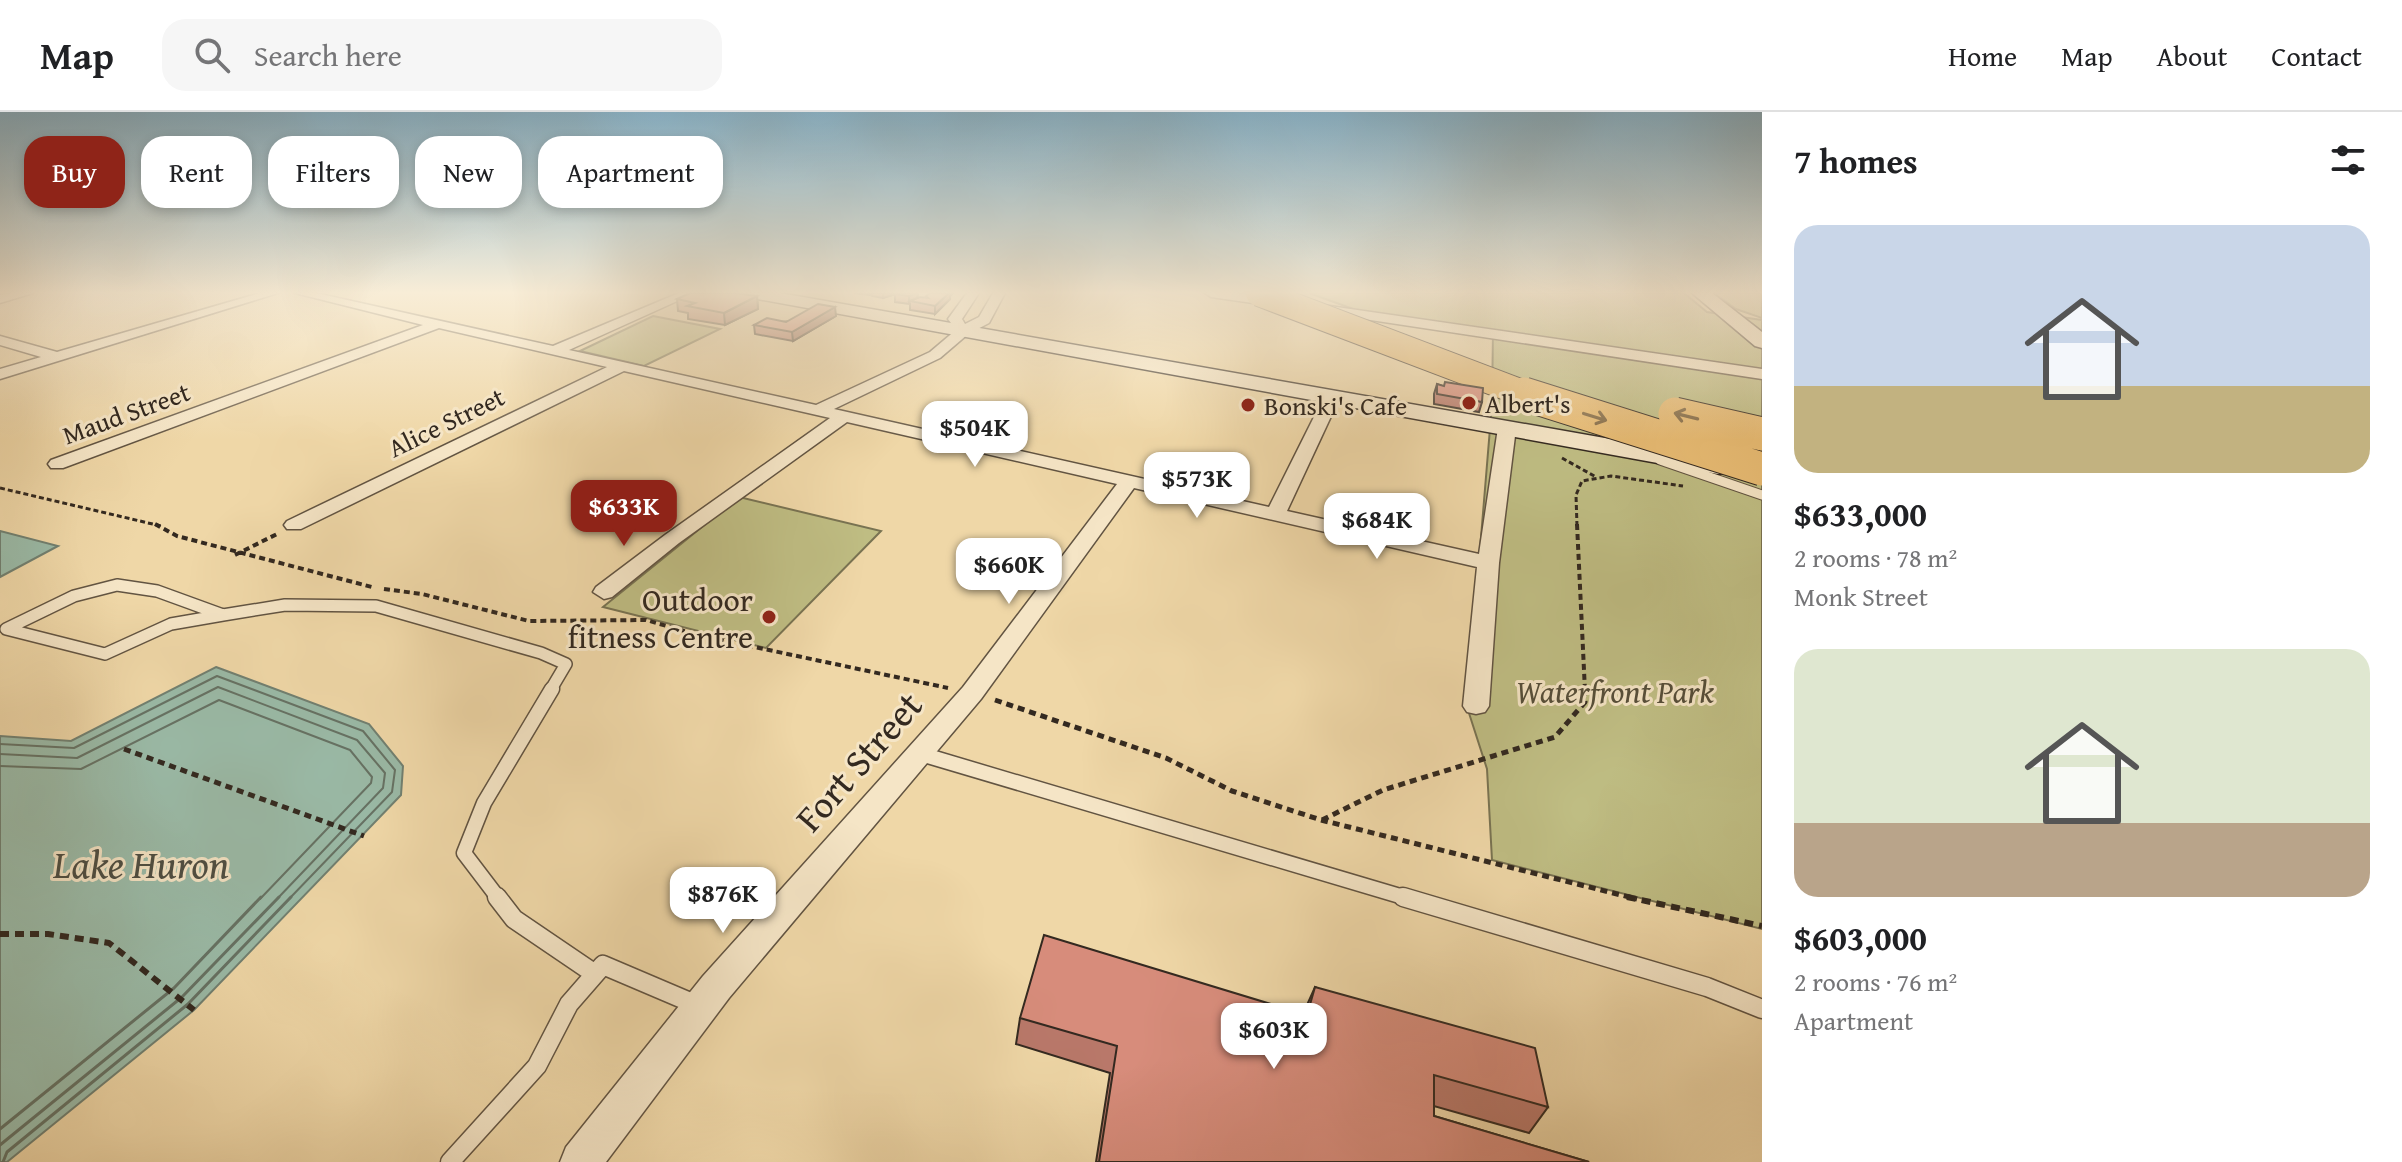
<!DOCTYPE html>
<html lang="en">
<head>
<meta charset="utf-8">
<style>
  :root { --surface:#fff; --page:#f6f6f6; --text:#202124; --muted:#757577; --line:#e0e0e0; --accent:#8f2418 }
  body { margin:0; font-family:"Gentium Book Plus",serif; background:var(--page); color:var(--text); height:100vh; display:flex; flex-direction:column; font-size:30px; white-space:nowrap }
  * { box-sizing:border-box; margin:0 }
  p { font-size:26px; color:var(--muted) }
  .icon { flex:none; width:44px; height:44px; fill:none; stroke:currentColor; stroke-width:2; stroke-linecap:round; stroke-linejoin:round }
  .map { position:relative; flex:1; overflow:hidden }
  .details { display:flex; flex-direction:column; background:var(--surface); width:640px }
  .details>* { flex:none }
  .hud { position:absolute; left:24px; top:24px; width:760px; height:72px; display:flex; gap:16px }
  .price { position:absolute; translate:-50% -68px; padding:0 18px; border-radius:16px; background:#fff; color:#222; font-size:26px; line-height:52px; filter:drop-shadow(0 2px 4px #0008) }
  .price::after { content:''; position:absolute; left:50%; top:48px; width:24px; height:18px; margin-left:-12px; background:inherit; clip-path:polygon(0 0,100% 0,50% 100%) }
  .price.selected { background:var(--accent); color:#fff }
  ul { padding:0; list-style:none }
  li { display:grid; align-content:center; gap:16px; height:424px; padding:0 32px }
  li span { display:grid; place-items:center; height:248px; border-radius:24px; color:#555 }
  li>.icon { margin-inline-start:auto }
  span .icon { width:144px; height:144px; fill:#fffc; stroke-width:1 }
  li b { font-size:34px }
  h2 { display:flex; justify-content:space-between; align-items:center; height:96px; padding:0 32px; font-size:34px }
  .pill { padding:0 28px; border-radius:24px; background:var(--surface); box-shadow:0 4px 12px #0003; font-size:28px; line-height:72px }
  .pill.selected { background:var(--accent); color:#fff }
  header { display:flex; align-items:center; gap:48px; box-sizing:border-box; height:112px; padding:0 40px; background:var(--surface); border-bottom:2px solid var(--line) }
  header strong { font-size:38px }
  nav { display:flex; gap:44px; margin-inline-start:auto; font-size:28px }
  .search { width:560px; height:72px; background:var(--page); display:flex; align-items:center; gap:20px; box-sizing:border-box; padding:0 28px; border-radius:24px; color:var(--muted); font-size:30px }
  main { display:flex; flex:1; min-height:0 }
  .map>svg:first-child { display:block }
  .green { fill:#bfbd83; stroke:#797352; stroke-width:2 }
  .water { fill:#9abaa7; stroke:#718071; stroke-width:2 }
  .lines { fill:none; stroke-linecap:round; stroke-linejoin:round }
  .shore-far1 { stroke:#667264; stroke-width:2 }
  .shore { stroke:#667264; stroke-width:3 }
  .lane-far3-casing { stroke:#625442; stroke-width:11 }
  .lane-far2-casing { stroke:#625442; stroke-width:14 }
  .lane-far1-casing { stroke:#625442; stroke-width:17 }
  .lane-casing { stroke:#625442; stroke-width:21 }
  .street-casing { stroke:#625442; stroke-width:3 }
  .secondary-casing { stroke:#332920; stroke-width:3 }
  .path-far3 { stroke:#332920; stroke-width:3; stroke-dasharray:5 3; stroke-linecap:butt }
  .path-far2 { stroke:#332920; stroke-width:4; stroke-dasharray:6 4; stroke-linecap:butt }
  .path-far1 { stroke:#332920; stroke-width:5; stroke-dasharray:7 5; stroke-linecap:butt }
  .path { stroke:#332920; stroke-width:6; stroke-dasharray:9 6; stroke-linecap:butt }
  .lane-far3 { stroke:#f5e5c6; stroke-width:9 }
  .lane-far2 { stroke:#f5e5c6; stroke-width:11 }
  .lane-far1 { stroke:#f5e5c6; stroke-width:14 }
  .lane { stroke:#f5e5c6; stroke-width:18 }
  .street { fill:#f5e5c6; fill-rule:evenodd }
  .secondary { fill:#f5e5c6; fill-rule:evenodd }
  .highway-bridge-far1-casing { stroke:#332920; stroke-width:28; stroke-linecap:butt }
  .highway-bridge-casing { stroke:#332920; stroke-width:35; stroke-linecap:butt }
  .highway-bridge-far1 { stroke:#e8bc74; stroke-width:26 }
  .highway-bridge { stroke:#e8bc74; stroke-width:33 }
  .wall { fill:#b9786a; stroke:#332920; stroke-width:2 }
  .shaded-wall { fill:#966256; stroke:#332920; stroke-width:2 }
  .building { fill:#d78c7b; stroke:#332920; stroke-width:2 }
  .oneway { stroke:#846b46 }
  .poi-dot { fill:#8f2418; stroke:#f5e5c6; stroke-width:3 }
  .labels { text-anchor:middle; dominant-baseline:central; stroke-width:6; stroke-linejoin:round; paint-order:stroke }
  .far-poi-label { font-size:26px; fill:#332920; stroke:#f5e5c6; text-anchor:start }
  .far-street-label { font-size:26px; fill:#332920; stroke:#f5e5c6 }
  .poi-label { font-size:32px; fill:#332920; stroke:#f5e5c6; text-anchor:end }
  .park-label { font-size:32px; font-style:italic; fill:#564e39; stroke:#f5e5c6 }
  .near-street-label { font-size:38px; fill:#332920; stroke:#f5e5c6 }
  .near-water-label { font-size:40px; font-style:italic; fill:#4d4d42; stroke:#f5e5c6 }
</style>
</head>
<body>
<header>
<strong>Map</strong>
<div class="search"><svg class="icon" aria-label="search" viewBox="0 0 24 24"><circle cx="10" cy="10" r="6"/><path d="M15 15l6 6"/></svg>Search here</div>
<nav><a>Home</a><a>Map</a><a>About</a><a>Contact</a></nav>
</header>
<main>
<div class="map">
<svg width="1762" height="1050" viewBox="0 0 1762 1050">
  <rect width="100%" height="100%" fill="#efd7a7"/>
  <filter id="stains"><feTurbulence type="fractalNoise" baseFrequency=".0025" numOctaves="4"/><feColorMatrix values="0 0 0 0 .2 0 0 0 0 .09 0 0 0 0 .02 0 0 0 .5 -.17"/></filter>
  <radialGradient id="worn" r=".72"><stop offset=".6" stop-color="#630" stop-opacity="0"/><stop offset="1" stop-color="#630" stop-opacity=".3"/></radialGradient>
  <path class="green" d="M1309 181H1684L1707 200 1762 208V817L1492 748 1487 657 1467 595 1492 292 1493 219 1356 198Z
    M1714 181H1762V206L1736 197Z
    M653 204 720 217 644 254 580 239Z
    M739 385 881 419 766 536 603 495Z"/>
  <path class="water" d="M0 419 58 434 0 465Z
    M216 555 369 612 403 654 401 683 194 898 7 1050H0V624L71 629Z"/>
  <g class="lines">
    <path class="shore-far1" d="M0 632 74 636 217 564 363 619 395 658 392 680 289 787
      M0 642 77 646 218 575 357 628 385 661 383 676 277 787
      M0 654 81 657 219 588 350 638 372 665 371 671 260 787"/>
    <path class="shore" d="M0 1017 174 876 261 785
      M0 1033 182 885 279 785
      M3 1050 7 1040 188 892 291 785"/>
    <g class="lane-far3-casing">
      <path id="lane-far3" d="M1660 348 1762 383"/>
    </g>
    <g class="lane-far2-casing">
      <path id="lane-far2" d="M117 473 157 479 223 503 171 512 105 542 6 517 74 484Z
        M223 503 285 493 376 494 541 541 566 552 550 579"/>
    </g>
    <g class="lane-far1-casing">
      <path id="lane-far1" d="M921 642 1410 787
        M499 787 464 741 484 691 552 577"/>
    </g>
    <g class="lane-casing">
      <path id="lane" d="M497 785 514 807 595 862
        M1403 785 1707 875 1762 897
        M450 1050 537 954 569 892 603 853 697 893"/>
    </g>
    <g class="street-casing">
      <path id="street" d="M12 181H33L0 191V183Z
        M260 181H278L0 267V257L41 245 0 233V224L57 240Z
        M295 181H316L553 234 679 181H695L569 238 816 293 930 240 956 218 948 207 967 181H979L962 207 965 212 979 205 993 181H1005L989 211 968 222 940 246 834 297 1269 395 1324 285 1332 280 1340 285 1287 399 1479 442 1498 316 1501 312H1513L1516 316 1499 451 1489 594 1485 600 1476 602 1467 600 1463 594 1477 455 1134 376 981 587 729 886 606 1050H560L566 1035 703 864 963 575 1117 372 847 310 679 431 612 485 604 487 593 480 596 475 665 423 830 306 624 259 301 417H287L284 413 287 409 607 255 439 216 63 356H51L48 352 51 348 423 213Z
        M1205 181H1235L1280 187 1286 191 1280 195 1211 185Z
        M1316 192 1762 257V267L1311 199 1309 196Z"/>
    </g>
    <g class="secondary-casing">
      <path id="secondary" d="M743 181H780L1718 346 1727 348 1731 354 1727 360 1718 362 752 186Z
        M1692 181H1712L1762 220V236L1755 234Z"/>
    </g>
    <path class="path-far3" d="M1562 346 1596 365
      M0 376 161 414
      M1577 414 1576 383 1582 369 1611 364 1683 374"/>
    <path class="path-far2" d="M155 412 177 424 372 475
      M1577 412 1585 579
      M235 443 279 421
      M384 477 422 482 529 509 646 508 698 523 948 576"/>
    <path class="path-far1" d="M995 588 1166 646 1232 679 1321 708 1637 787
      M124 637 364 724
      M1322 708 1383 678 1555 625 1585 590 1584 577"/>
    <path class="path" d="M1627 785 1762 814
      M0 822H48L109 831 194 898"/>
    <use href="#lane-far3" class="lane-far3"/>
    <use href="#lane-far2" class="lane-far2"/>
    <use href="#lane-far1" class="lane-far1"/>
    <use href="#lane" class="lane"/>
    <use href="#street" class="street"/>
    <use href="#secondary" class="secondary"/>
    <g class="highway-bridge-far1-casing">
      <path id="highway-bridge-far1" d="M1259 181 1530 284"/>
    </g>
    <g class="highway-bridge-casing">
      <path id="highway-bridge" d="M1524 282 1762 357
        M1675 302 1762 322"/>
    </g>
    <use href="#highway-bridge-far1" class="highway-bridge-far1"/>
    <use href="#highway-bridge" class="highway-bridge"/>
  </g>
  <path class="wall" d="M854 181H918L917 186H926L930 181H953L950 184V187L935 202 910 198V192L895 190V182L883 186 872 184V181L870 183Z
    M757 184 758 197 725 213 688 207V201L678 199 677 187Z
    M836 204 793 229 755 222 754 213Z
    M1437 272 1482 290 1479 300 1434 292V282Z
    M1315 875 1548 995 1529 1021 1434 994V1004L1589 1050H1096L1110 961 1016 932 1020 906 1303 902Z"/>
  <path class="shaded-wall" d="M883 181H899L883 186Z
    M916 181H918L917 188 910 189 909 192V184Z
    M949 181H953L950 184V187L935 202V194Z
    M757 184 758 197 725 213 724 201Z
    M835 195 836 204 793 229 792 220Z"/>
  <path class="building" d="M690 181H735L757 184 724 201 687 194 695 191 677 187Z
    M897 181H916L909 184 895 182Z
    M930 181H949L935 194 910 189 920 185 928 186 926 184Z
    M818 192 835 195 792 220 754 213 767 206 786 210Z
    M1445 270 1483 276 1482 290 1437 282V272L1444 274Z
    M1044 823 1307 903 1315 875 1535 936 1548 995 1434 963V1004L1589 1050H1099L1117 934 1020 906Z"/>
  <defs><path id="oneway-shaft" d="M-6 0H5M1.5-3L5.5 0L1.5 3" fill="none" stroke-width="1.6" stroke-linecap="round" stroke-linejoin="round" transform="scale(2)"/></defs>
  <g class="oneway">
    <use href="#oneway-shaft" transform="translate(1686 304) rotate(-166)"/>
    <use href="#oneway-shaft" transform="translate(1595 305) rotate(17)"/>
  </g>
  <linearGradient id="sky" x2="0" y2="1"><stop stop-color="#89b6ce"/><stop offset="0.55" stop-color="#f8edd7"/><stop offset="1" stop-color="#f8edd7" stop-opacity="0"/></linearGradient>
  <rect width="1762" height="328" fill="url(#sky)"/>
  <g class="poi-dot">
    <circle cx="1469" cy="291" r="8"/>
    <circle cx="1248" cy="293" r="8"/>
    <circle cx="769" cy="505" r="8"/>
  </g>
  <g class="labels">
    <g class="far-poi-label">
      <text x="1485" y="291">Albert's</text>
      <text x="1264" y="293">Bonski's Cafe</text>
    </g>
    <g class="far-street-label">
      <text transform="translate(126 301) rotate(-20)">Maud Street</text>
      <text transform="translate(446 310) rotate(-26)">Alice Street</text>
    </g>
    <g class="poi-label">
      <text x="753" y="487">Outdoor<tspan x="753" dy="37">fitness Centre</tspan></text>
    </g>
    <g class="park-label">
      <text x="1615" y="579">Waterfront Park</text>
    </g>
    <g class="near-street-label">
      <text transform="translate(858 649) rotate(-49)">Fort Street</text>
    </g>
    <g class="near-water-label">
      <text x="141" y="751">Lake Huron</text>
    </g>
  </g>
  <rect width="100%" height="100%" filter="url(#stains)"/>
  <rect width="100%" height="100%" fill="url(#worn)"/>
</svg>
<b class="price" style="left:975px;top:357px">$504K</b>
<b class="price" style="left:1197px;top:408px">$573K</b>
<b class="price selected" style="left:624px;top:436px">$633K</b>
<b class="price" style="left:1377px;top:449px">$684K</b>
<b class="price" style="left:1009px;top:494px">$660K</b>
<b class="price" style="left:723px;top:823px">$876K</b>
<b class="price" style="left:1274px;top:959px">$603K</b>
<div class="hud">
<a class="pill selected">Buy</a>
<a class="pill">Rent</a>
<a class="pill">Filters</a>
<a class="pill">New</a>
<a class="pill">Apartment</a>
</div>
</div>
<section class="details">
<h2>7 homes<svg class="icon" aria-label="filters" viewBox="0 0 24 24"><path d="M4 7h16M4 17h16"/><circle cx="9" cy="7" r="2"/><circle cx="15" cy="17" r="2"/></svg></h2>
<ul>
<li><span style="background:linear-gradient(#c9d6e8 65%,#c2b280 0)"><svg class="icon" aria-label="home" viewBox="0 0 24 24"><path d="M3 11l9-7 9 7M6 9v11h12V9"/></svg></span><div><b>$633,000</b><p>2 rooms · 78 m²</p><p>Monk Street</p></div></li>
<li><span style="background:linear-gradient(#dfe7d0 70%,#b9a48a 0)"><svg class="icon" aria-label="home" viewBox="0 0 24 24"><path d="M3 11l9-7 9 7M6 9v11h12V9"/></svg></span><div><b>$603,000</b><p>2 rooms · 76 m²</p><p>Apartment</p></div></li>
</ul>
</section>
</main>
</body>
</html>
